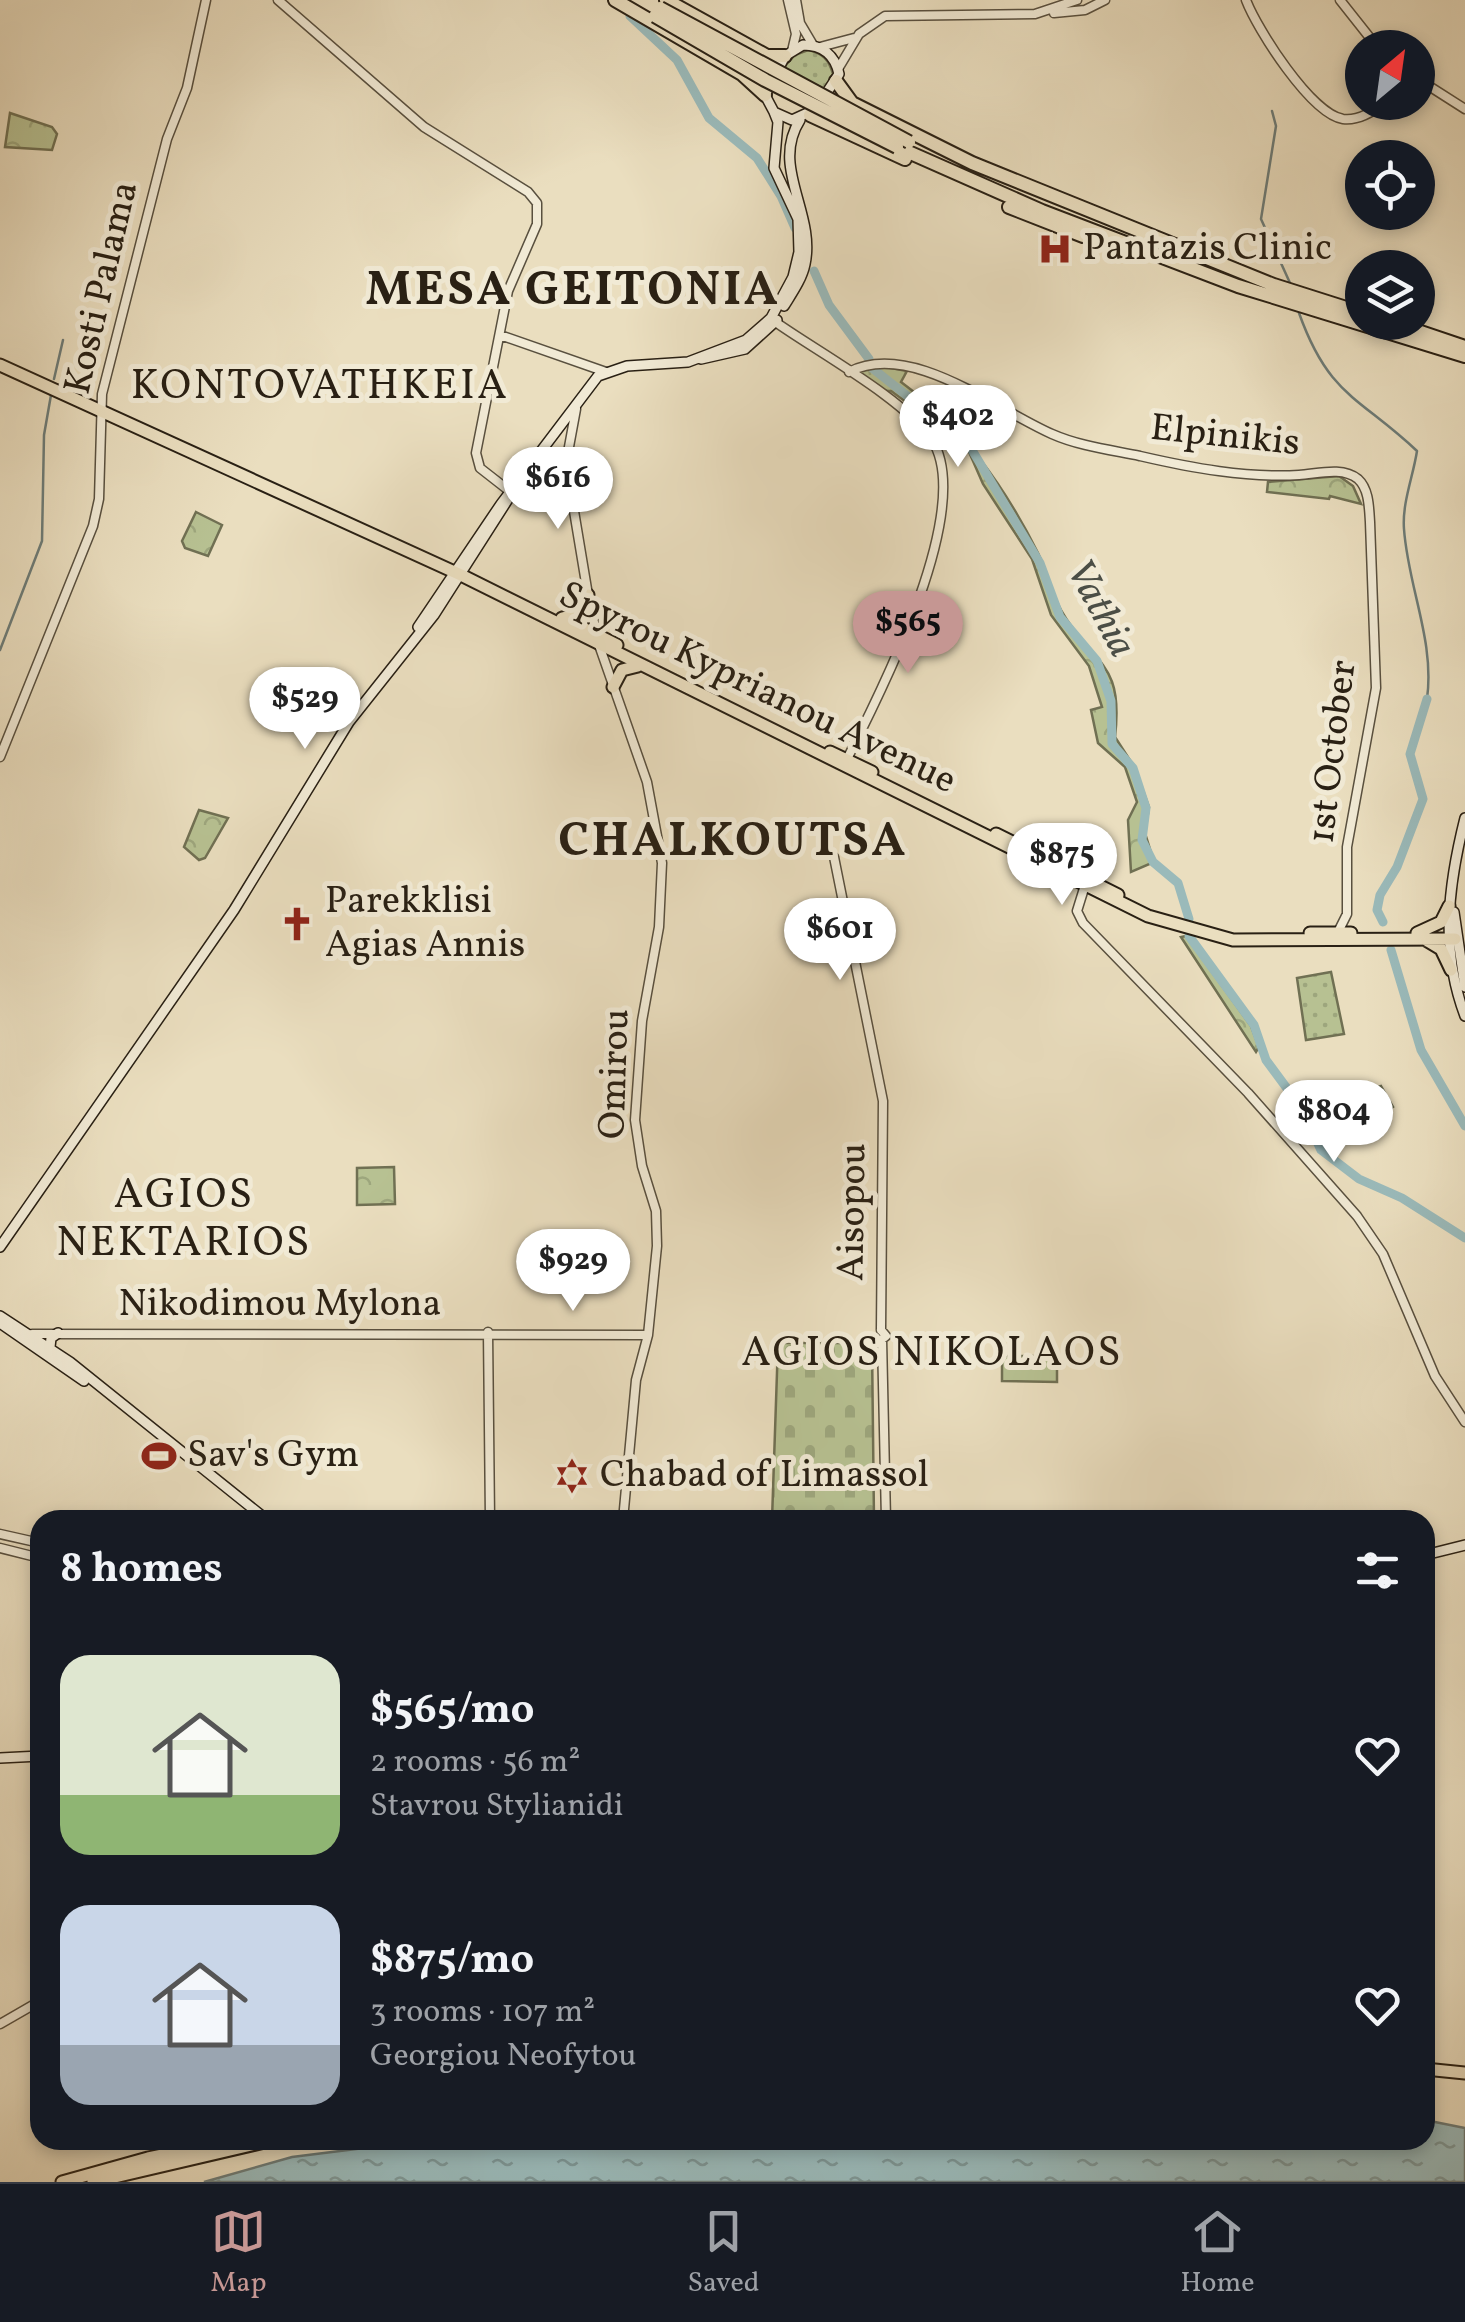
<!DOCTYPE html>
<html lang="en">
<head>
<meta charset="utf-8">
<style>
  :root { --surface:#171b24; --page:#20242c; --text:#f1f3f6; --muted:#9ea1a6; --line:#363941; --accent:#c59692 }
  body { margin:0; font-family:Vollkorn,serif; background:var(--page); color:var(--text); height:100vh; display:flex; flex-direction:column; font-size:38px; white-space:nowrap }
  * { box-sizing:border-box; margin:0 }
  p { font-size:32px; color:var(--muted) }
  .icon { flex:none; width:55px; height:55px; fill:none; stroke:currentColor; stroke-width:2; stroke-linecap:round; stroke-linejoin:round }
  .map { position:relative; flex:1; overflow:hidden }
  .panel { position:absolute; left:30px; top:1510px; width:1405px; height:640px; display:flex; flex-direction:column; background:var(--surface); border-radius:30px; box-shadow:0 5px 15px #0003 }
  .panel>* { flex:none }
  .needle { width:65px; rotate:29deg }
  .buttons { position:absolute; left:1345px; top:30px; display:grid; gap:20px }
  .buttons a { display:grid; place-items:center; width:90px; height:90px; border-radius:50%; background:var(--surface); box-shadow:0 5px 15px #0003; font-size:50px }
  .price { position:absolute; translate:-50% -85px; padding:0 22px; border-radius:35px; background:#fff; color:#222; font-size:32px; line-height:65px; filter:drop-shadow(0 2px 5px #0008) }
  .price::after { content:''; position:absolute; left:50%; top:60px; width:30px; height:22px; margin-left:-15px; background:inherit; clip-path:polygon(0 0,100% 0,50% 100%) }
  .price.current { background:var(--accent); color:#111 }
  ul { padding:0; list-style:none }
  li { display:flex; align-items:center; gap:30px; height:250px; padding:0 30px }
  li span { display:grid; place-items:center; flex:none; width:280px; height:200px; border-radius:30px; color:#555 }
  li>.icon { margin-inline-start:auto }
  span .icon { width:120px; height:120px; fill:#fffc; stroke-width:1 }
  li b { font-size:42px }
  h2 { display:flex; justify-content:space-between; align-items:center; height:120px; padding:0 30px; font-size:42px }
  .tab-bar { display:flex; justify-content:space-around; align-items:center; height:140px; border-top:2px solid var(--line); background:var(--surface); font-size:28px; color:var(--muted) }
  .tab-bar a { display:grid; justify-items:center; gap:5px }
  .tab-bar .current { color:var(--accent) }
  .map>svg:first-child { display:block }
  .grass { fill:url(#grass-dots); stroke:#707053; stroke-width:2.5 }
  .cemetery { fill:url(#cemetery-stones); stroke:#707053; stroke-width:2.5 }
  .park { fill:url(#park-crowns); stroke:#707053; stroke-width:2.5 }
  .pitch { fill:#b7c192; stroke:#707053; stroke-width:2.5 }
  .water { fill:url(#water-ripples); stroke:#6d7c78; stroke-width:2.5 }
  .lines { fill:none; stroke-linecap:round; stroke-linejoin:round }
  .stream { stroke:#6d7c78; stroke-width:2.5 }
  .river { stroke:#9ababa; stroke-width:9 }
  .tertiary-casing { stroke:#59503f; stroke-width:11 }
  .secondary-casing { stroke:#292014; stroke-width:12 }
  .primary-casing { stroke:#292014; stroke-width:15 }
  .trunk-casing { stroke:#292014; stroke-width:16 }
  .tertiary { stroke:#f1ead5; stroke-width:8 }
  .secondary { stroke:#f1ead5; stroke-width:9 }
  .primary { stroke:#eadebf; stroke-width:11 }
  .trunk { stroke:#eadebf; stroke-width:12 }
  .trunk-bridge-casing { stroke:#292014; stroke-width:16; stroke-linecap:butt }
  .trunk-bridge { stroke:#eadebf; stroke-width:12 }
  .labels { text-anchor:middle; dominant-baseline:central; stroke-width:10; stroke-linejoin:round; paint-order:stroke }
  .poi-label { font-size:38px; fill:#292014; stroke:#f1ead5; text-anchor:start }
  .street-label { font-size:38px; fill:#292014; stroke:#f1ead5 }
  .water-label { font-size:40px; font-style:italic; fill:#4b4e46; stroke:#f1ead5 }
  .quarter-label { font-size:42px; letter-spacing:2.5px; fill:#292014; stroke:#f1ead5 }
  .district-label { font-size:48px; font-weight:bold; letter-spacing:2.5px; fill:#292014; stroke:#f1ead5 }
</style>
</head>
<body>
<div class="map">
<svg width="1465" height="2182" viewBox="0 0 1465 2182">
  <defs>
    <pattern id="grass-dots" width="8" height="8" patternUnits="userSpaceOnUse" patternTransform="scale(2.5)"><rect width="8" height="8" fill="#b7c192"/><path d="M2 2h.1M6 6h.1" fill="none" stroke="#9da67d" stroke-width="1.8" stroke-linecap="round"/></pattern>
    <pattern id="cemetery-stones" width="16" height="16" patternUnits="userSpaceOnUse" patternTransform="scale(2.5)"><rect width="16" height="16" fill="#b7c192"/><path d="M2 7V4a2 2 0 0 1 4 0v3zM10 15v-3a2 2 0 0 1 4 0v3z" fill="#9da67d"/></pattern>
    <pattern id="park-crowns" width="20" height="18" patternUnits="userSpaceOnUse" patternTransform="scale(2.5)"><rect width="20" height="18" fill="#b7c192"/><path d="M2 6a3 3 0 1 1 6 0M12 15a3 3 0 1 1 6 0" fill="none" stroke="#9da67d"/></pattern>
    <pattern id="water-ripples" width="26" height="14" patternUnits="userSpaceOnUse" patternTransform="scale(2.5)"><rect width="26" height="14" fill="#9ababa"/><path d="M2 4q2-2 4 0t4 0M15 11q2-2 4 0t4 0" fill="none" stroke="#7e9796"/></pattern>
  </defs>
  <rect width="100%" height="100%" fill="#eadebf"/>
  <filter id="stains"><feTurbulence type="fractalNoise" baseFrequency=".002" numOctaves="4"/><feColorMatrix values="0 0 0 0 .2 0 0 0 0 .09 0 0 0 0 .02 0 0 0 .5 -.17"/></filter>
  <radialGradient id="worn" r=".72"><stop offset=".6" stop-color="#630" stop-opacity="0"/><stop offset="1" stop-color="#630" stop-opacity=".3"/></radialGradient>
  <path class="grass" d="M808 50C823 53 829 60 833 74L823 94 780 71 795 55Z
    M1331 972 1344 1034 1306 1040 1297 978Z"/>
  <path class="cemetery" d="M778 1343H870L872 1346 874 1520H772Z"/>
  <path class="park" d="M10 113 52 127 57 134 52 150 5 147Z
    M880 366 907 371 901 382C963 428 1004 485 1038 553 1047 571 1051 592 1061 610 1093 667 1124 659 1115 737L1135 768 1149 807 1145 833 1154 862 1131 872 1128 820 1137 802 1125 767 1098 743 1091 710 1102 707 1089 666 1051 615 1032 559 983 484 966 445 891 391 883 392 860 376 859 370Z
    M1339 476 1353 486 1361 504 1330 496 1329 499 1267 492 1268 482Z
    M196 512 222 525 208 556 185 548 182 541Z
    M199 810 228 818 205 858 199 860 184 847Z
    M1186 936 1251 1026 1259 1047 1256 1052 1181 937Z
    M1381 1086 1393 1107 1366 1127H1360L1340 1099Z
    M394 1167 395 1204 357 1205V1168Z"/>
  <path class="pitch" d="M1002 1356H1057V1382L1002 1381Z"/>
  <path class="water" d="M1425 2120 1465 2128V2182H204L292 2157 428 2140H1425Z"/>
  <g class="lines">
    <path class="stream" d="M1272 111 1276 126 1261 219 1290 283
      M1299 313C1329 397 1360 397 1417 451 1413 477 1402 503 1404 529 1408 587 1435 641 1427 699
      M54 379 63 340
      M0 650 42 541 44 435 51 395"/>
    <path class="river" d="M630 16 677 60 709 118 757 158 781 196 795 228
      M814 271 829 305 869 359
      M872 368 969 445 1040 563 1060 617 1097 661 1111 701 1112 744 1133 768 1146 808 1142 840 1153 862 1178 883 1189 919
      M1383 922 1377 910 1380 895 1397 867 1423 799 1410 754 1427 699
      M1189 936 1254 1025 1266 1060 1300 1106 1321 1150 1359 1179 1402 1198 1465 1238
      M1391 950 1421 1050 1465 1126"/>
    <g class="tertiary-casing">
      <path id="tertiary" d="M278 0 424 127 528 192 537 203V224L508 291 476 453 480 468 512 493
        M788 0 796 34 792 51
        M796 0 800 23 813 45
        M1246 0C1257 29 1311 114 1343 119 1359 121 1373 112 1385 102
        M1340 0 1378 48
        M1054 13 1085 10 1105 0
        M820 47 854 38
        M838 69 859 34 885 16 1035 14 1077 0
        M1418 79 1465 109
        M774 321C816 351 905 399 932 440 976 509 878 698 845 763
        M500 335 606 372
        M849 372C910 340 995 409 1052 434 1079 446 1111 450 1140 456 1192 468 1246 478 1299 475 1317 474 1342 466 1358 479 1369 489 1369 507 1370 522L1376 688 1347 847V914L1338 932
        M576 409 566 463 588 595 599 645 647 782 662 863 659 927 642 1021 635 1120 642 1166 656 1211 657 1246 648 1335 636 1380 623 1520
        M0 757 93 526 99 499 102 394 167 139 187 88 206 0
        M834 857 883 1101 881 1330
        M1086 882 1077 911 1083 923 1248 1093 1357 1216 1383 1254 1435 1376 1465 1422
        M881 1330 886 1336 882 1339 886 1520
        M488 1332 490 1520
        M32 1334 648 1335
        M0 1534 40 1543
        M0 1548 40 1558
        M0 2024 40 2001"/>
    </g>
    <g class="secondary-casing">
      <path id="secondary" d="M803 45C822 45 835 55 839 74L816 109 792 120 774 112 765 95 785 56Z
        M784 306C792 293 802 279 805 264 816 213 770 167 800 120
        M701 359 745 349 777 320
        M418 627 501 504 598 376 627 366 688 362 746 340 771 318 793 277 799 252 798 219 774 168 778 122 774 112
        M1465 818C1448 886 1440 950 1465 1016
        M1454 912 1465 987
        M0 1247 234 910 349 722 434 615 512 493
        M0 1316 70 1362 267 1520
        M0 1323 84 1381
        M50 1347 51 1338 58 1333
        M1425 1555 1465 1545
        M0 1758 40 1756"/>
    </g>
    <g class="primary-casing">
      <path id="primary" d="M0 365 461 575 1148 916 1233 940 1455 939
        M562 618 583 613 588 595
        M571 622 617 645
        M613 687 622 670 638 666
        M830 752 872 772
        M996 834 1118 895
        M1310 933H1351
        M1417 933 1441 922 1449 906
        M1426 940 1441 949 1451 970
        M1425 2069 1465 2073
        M62 2182 148 2158 236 2140
        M93 2182 273 2140"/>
    </g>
    <g class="trunk-casing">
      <path id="trunk" d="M615 0 742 74 765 95
        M666 0 767 56H785
        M836 81 852 103 972 163 1281 288
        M810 115 905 159
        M897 147 1042 211 1238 286 1465 356
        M1009 207 1083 236
        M1274 285 1362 313
        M1391 322 1465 347"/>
    </g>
    <use href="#tertiary" class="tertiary"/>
    <use href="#secondary" class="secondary"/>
    <use href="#primary" class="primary"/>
    <use href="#trunk" class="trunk"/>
    <g class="trunk-bridge-casing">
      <path id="trunk-bridge" d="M660 8 909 142
        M655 16 765 80 897 147"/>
    </g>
    <use href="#trunk-bridge" class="trunk-bridge"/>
  </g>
  <defs>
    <g id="hospital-bare" transform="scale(2.7)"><path d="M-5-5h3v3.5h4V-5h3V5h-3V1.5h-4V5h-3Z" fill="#8f2418" stroke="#f1ead5" stroke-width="2.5" paint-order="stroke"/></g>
    <g id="church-bare" transform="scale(2.7)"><path d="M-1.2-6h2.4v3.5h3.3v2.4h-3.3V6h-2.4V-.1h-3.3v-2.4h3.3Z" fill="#8f2418" stroke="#f1ead5" stroke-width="2.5" paint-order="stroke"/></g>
    <g id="stadium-bare" transform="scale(2.7)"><path d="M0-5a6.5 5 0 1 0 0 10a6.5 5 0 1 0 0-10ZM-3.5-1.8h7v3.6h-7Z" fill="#8f2418" stroke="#f1ead5" stroke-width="2.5" paint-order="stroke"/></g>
    <g id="synagogue-bare" transform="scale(2.7)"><path d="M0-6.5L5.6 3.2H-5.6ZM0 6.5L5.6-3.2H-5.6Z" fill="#8f2418" stroke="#f1ead5" stroke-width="2.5" paint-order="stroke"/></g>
  </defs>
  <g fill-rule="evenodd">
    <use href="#hospital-bare" x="1055" y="249"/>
    <use href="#church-bare" x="297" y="924"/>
    <use href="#stadium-bare" x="159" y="1456"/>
    <use href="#synagogue-bare" x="572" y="1476"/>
  </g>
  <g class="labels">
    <g class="poi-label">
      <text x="1083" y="249">Pantazis Clinic</text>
      <text x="325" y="902">Parekklisi<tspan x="325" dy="44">Agias Annis</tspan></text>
      <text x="187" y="1456">Sav's Gym</text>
      <text x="600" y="1476">Chabad of Limassol</text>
    </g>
    <g class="street-label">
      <text transform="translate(103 288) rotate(-77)">Kosti Palama</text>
      <text transform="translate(1225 437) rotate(6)">Elpinikis</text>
      <text transform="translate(757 689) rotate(26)">Spyrou Kyprianou Avenue</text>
      <text transform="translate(1334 752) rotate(-83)">1st October</text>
      <text transform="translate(616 1074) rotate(-88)">Omirou</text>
      <text transform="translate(854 1212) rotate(-89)">Aisopou</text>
      <text x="280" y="1305">Nikodimou Mylona</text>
    </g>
    <g class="water-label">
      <text transform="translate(1099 609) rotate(62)">Vathia</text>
    </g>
    <g class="quarter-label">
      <text x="320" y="387">KONTOVATHKEIA</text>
      <text x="184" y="1196">AGIOS<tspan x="184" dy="48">NEKTARIOS</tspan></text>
      <text x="932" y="1354">AGIOS NIKOLAOS</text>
    </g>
    <g class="district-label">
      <text x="573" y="291">MESA GEITONIA</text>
      <text x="733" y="842">CHALKOUTSA</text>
    </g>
  </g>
  <rect width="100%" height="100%" filter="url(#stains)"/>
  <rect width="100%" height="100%" fill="url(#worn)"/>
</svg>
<div class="buttons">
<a><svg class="needle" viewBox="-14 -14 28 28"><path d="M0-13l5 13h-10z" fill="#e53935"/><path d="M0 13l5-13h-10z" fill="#9ea1a6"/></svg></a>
<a><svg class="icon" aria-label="locate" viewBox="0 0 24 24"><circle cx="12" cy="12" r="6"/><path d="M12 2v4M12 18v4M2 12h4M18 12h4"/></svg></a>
<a><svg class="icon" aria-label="layers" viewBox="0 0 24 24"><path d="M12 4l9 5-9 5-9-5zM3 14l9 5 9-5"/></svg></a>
</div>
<b class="price" style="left:958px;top:470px">$402</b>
<b class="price" style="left:558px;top:532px">$616</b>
<b class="price current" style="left:908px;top:676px">$565</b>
<b class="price" style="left:305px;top:752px">$529</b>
<b class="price" style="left:1062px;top:908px">$875</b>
<b class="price" style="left:840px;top:983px">$601</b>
<b class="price" style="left:1334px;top:1165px">$804</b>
<b class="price" style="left:573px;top:1314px">$929</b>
<section class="panel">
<h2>8 homes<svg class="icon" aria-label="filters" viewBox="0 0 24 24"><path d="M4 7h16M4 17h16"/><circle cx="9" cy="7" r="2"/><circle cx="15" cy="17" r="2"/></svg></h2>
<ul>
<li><span style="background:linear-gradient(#dfe7d0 70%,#8fb573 0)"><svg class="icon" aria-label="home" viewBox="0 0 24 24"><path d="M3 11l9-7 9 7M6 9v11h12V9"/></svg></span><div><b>$565/mo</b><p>2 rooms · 56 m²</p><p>Stavrou Stylianidi</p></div><svg class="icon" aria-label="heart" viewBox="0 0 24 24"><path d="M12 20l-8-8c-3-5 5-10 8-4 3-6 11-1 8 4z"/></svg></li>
<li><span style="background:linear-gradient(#c9d6e8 70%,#9aa5b1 0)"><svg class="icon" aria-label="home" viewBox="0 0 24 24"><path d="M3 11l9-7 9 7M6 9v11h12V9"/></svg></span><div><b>$875/mo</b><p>3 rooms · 107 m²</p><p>Georgiou Neofytou</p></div><svg class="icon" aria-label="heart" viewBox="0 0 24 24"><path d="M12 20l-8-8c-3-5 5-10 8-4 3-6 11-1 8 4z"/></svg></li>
</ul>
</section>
</div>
<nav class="tab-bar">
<a class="current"><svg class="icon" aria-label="map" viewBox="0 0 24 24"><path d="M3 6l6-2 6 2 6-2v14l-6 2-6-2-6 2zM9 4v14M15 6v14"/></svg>Map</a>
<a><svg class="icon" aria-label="saved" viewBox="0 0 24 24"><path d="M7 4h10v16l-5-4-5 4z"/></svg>Saved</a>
<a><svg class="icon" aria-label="home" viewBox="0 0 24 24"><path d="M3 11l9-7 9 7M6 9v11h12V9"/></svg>Home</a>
</nav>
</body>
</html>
